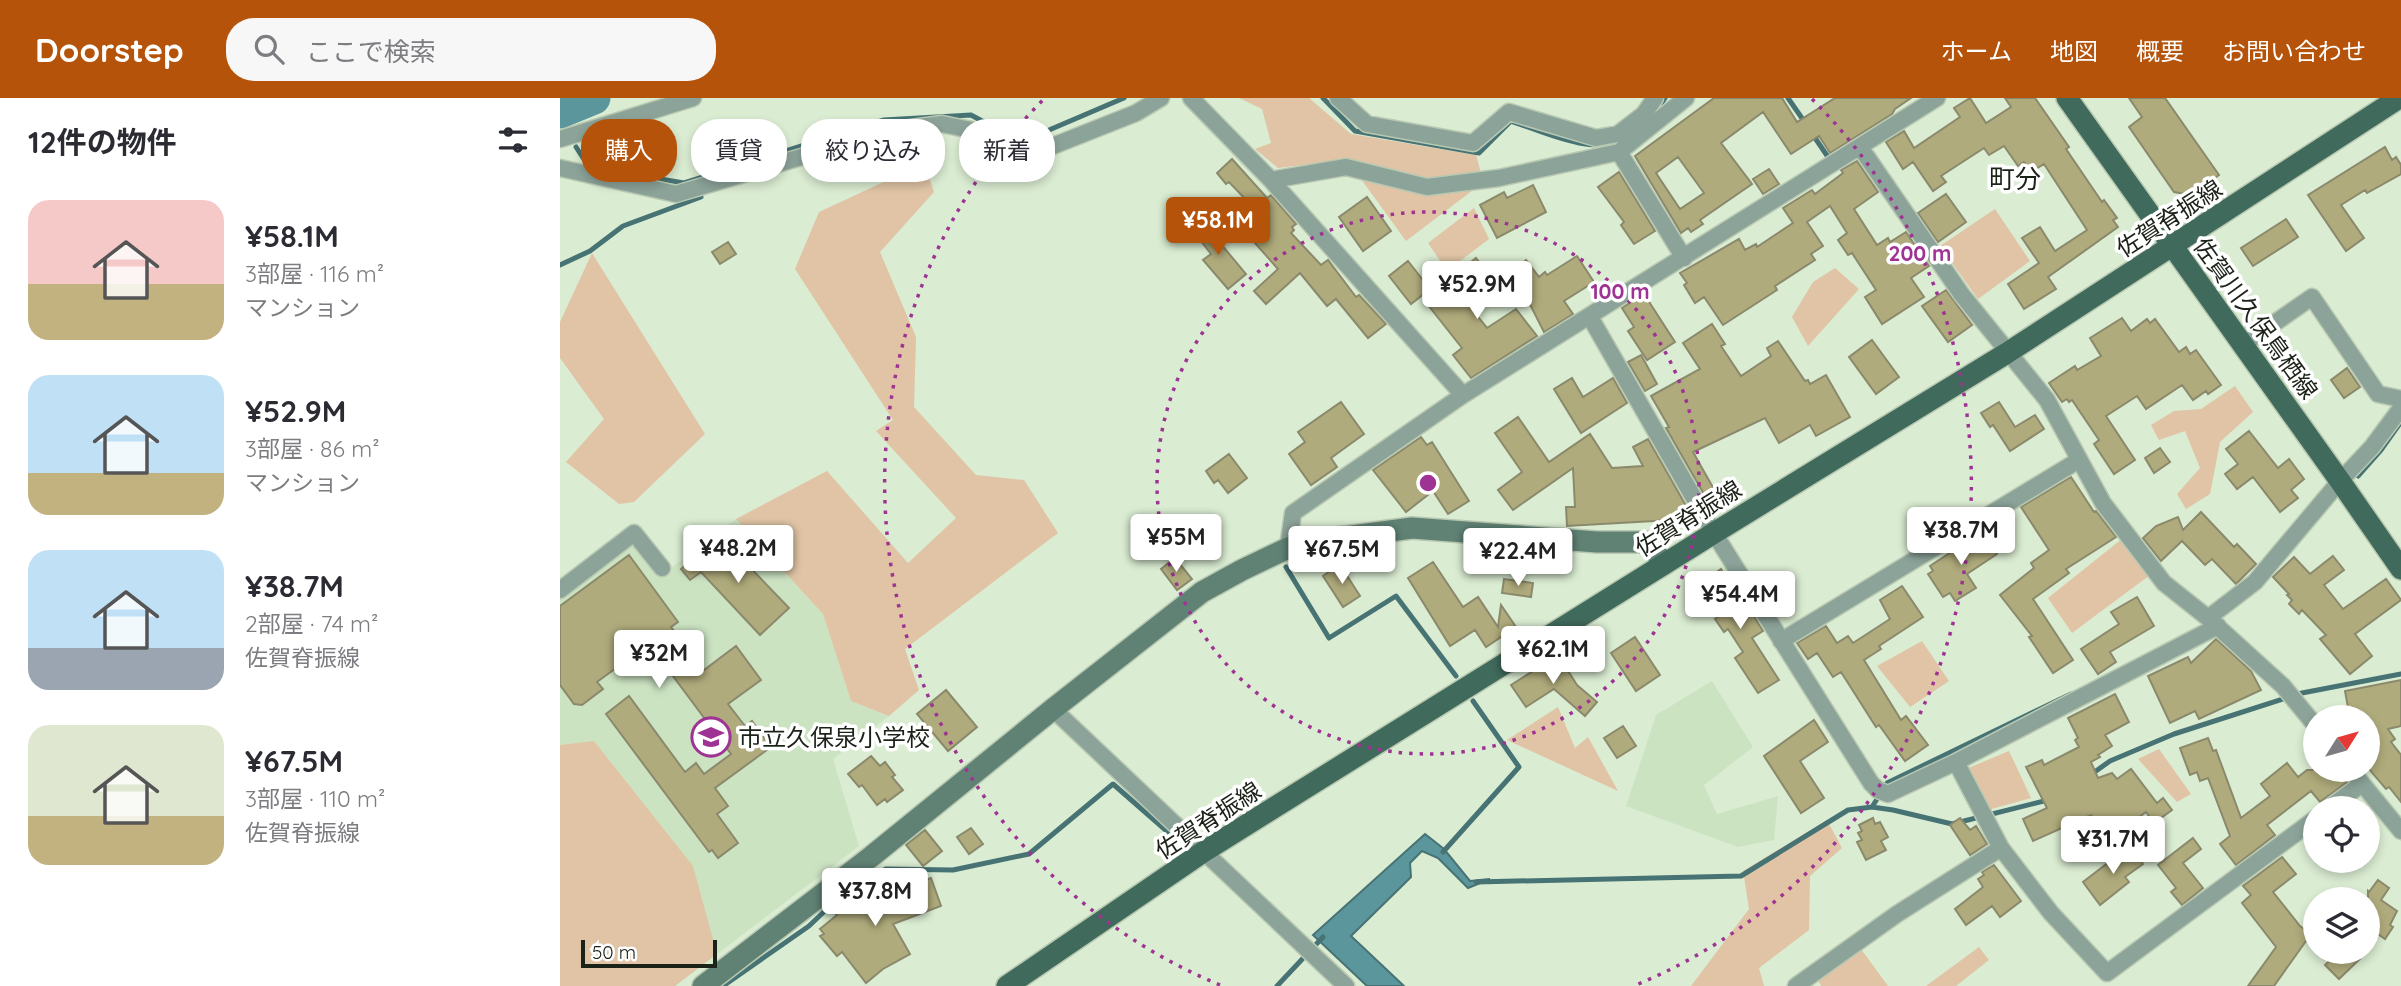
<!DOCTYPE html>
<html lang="ja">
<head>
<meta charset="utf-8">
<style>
  :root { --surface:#fff; --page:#f7f7f7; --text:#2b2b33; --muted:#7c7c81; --accent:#b45309 }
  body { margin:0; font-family:Quicksand,"Noto Sans JP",sans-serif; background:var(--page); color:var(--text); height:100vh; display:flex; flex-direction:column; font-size:26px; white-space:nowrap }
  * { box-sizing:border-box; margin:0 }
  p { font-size:23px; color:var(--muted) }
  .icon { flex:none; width:38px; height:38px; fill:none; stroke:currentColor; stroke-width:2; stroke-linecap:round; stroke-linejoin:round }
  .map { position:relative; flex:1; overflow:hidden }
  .sheet { display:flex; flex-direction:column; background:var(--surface); width:560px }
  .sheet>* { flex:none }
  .top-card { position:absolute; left:21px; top:21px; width:665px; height:63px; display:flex; gap:14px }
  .needle { width:46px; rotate:53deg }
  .tools { position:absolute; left:1743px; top:607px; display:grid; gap:14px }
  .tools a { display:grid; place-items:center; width:77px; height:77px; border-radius:50%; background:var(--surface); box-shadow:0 4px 10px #0003; font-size:35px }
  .scale { position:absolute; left:21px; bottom:18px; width:136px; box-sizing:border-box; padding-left:7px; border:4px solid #1b2218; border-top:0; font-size:19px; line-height:24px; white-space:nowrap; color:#1b2218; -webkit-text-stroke:5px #fff; paint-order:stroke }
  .price { position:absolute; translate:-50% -60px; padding:0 16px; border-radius:7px; background:#fff; color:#222; font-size:23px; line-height:46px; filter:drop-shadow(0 2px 4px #0008) }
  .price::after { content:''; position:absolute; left:50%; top:42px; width:21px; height:16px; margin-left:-10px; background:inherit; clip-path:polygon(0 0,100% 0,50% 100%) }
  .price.selected { background:var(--accent); color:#fff }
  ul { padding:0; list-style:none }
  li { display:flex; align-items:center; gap:21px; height:175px; padding:0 28px }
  li span { display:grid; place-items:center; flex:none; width:196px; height:140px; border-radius:21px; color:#555 }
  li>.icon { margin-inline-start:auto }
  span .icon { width:84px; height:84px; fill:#fffc; stroke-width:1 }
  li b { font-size:30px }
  h2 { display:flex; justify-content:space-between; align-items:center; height:84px; padding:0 28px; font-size:30px }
  .pill { padding:0 24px; border-radius:28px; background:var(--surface); box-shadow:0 4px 10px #0003; font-size:24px; line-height:63px }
  .pill.selected { background:var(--accent); color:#fff }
  header { display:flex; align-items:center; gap:42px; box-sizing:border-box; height:98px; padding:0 35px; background:var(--accent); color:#fff }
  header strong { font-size:33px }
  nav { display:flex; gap:38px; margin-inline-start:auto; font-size:24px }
  .search { width:490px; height:63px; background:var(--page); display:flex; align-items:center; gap:18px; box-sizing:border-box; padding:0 24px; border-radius:28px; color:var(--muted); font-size:26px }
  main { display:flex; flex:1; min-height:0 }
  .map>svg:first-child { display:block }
  .built { fill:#cce3c2 }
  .green { fill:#e0c4a5 }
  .water { fill:#5a969b; stroke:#477374; stroke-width:2 }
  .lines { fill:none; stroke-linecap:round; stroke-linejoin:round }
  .stream { stroke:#477374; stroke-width:5 }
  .river { stroke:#5a969b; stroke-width:33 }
  .building { fill:#afab7c; stroke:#8b896c; stroke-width:2; fill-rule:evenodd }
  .street-casing { stroke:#b8c8b1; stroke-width:19 }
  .secondary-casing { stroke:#b8c8b1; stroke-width:24 }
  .primary-casing { stroke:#b8c8b1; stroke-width:24 }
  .street { stroke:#8ca399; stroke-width:16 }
  .secondary { stroke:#608275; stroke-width:21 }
  .primary { stroke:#406a5b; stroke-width:21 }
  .ring { fill:none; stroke:#9e3393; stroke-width:3.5; stroke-dasharray:3.5 7 }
  .labels { text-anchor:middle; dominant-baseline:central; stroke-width:7; stroke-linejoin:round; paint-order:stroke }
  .street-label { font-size:24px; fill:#1b2218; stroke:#fff }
  .poi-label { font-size:24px; fill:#1b2218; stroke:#fff; text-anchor:start }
  .neighbourhood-label { font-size:26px; fill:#1b2218; stroke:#fff }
  .centre { fill:#9e3393; stroke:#fff; stroke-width:3.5 }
  .ring-label { font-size:21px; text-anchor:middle; font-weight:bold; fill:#9e3393; stroke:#fff; stroke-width:7; stroke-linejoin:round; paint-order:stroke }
</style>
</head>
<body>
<header>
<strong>Doorstep</strong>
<div class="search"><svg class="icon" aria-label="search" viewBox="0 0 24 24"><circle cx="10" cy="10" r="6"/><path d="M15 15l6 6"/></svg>ここで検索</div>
<nav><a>ホーム</a><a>地図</a><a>概要</a><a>お問い合わせ</a></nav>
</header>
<main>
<section class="sheet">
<h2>12件の物件<svg class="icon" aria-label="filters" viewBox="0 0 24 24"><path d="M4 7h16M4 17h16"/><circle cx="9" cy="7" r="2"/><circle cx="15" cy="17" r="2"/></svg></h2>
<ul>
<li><span style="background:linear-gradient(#f6c9c9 60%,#c2b280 0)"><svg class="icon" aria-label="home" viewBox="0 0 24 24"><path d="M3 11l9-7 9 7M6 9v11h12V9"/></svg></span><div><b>¥58.1M</b><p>3部屋 · 116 m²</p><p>マンション</p></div></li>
<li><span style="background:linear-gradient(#bfe0f5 70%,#c2b280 0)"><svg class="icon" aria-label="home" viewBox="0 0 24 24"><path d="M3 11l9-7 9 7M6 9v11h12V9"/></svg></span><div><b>¥52.9M</b><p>3部屋 · 86 m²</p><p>マンション</p></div></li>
<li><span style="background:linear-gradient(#bfe0f5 70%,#9aa5b1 0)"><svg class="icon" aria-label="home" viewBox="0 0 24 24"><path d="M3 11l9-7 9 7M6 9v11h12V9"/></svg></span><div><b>¥38.7M</b><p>2部屋 · 74 m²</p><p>佐賀脊振線</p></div></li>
<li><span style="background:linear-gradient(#dfe7d0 65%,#c2b280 0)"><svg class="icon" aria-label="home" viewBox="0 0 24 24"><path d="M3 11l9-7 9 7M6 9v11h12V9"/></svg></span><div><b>¥67.5M</b><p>3部屋 · 110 m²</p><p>佐賀脊振線</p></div></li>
</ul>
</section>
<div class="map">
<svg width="1841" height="888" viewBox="0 0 1841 888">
  <rect width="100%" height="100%" fill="#daecd2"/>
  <path class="built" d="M176 421 263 516 291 603 329 618 273 661 299 748 115 888H0V498L72 442 102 477Z
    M1152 583 1193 649 1144 687 1157 716 1218 698 1214 742 1178 749 1066 708 1096 617Z"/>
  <path class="green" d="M679 0H749L791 36 916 57 921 75 869 85 783 62 718 70 695 51 711 45 702 11Z
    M355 38 374 94 320 154 356 239 354 309 416 377 464 382 498 435 345 551 359 592 329 618 291 603 263 516 176 421 267 373 348 465 396 420 316 333 333 322 235 171 259 114 328 82 319 42Z
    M801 81 868 96 917 89 846 143Z
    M914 110 929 141 887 173 868 145Z
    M1435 111 1470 163 1418 201 1380 148Z
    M32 155 145 336 74 404 59 406 6 364 44 321 0 260V224Z
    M1275 170 1299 191 1248 248 1232 219 1253 184Z
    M1675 288 1693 314 1660 344 1650 396 1626 411 1617 396 1640 370 1625 333 1599 342 1591 327 1614 313 1641 311Z
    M1563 440 1590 477 1512 535 1488 500Z
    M1362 543 1389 583 1350 609 1317 568Z
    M998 609 1015 650 1028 639 1058 693 947 642Z
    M34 643 133 768 157 856 115 888H0V647Z
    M1599 651 1631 696 1617 704 1578 661Z
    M1449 653 1471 700 1428 712 1406 671Z
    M1267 722 1282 750 1250 778 1249 832 1199 870 1204 888H1131L1189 811 1183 773Z
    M1419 849 1429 862 1396 888H1366Z
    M1301 851 1328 888H1261L1258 882Z"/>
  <path class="water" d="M865 736 884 751 910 783 930 781 908 790 878 760 862 753 850 765 851 779 791 838 844 888H807L753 837Z"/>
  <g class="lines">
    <path class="stream" d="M763 0 795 33 919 55 951 23C979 32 1037 60 1063 40
      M1228 0 1246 26
      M1093 17 1105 0
      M1251 34 1268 59
      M16 49 29 69 124 85 324 22 411 17 461 44 564 0
      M0 167 30 153 63 128 141 99
      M1798 378 1821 352 1841 324
      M726 469 769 540 836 498 896 578
      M1529 678 1550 663 1614 636 1742 595 1841 576
      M1312 709 1327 685 1511 596
      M883 754 959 669 913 603
      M916 784 1181 778 1288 712 1312 709 1333 712 1392 726 1488 702
      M163 888 249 828 292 787 326 771 393 772 469 756 553 686 617 742
      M717 888 763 839"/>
    <path class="river" d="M0 14 34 0"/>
  </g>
  <path class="building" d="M1154 0H1222L1237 24 1275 0H1351L1335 11 1332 16 1270 55 1259 38 1231 56 1203 14 1161 45 1192 86 1140 122 1143 126 1131 134 1128 130 1121 135 1075 58ZM1118 59 1144 95 1120 111 1096 75Z
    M1410 0 1426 25 1451 9 1445 0H1475L1509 49 1506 51 1542 104 1544 102 1557 120 1553 122 1558 129 1488 179 1496 191 1464 211 1448 186 1479 165 1462 140 1480 129 1495 153 1527 132 1484 66 1471 74 1464 64 1458 68 1444 48 1429 57 1424 50 1381 78 1386 84 1373 93 1353 64 1343 71 1326 44 1344 33 1354 50 1400 19 1394 10Z
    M1569 0H1605L1659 77 1631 97 1614 94 1569 29 1582 19Z
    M1825 49 1832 62 1836 59 1841 67V76L1807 95 1805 92 1781 107 1804 140 1786 153 1748 97Z
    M672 61 707 100 711 97 736 126 732 129 734 132 731 135 761 167 768 162 796 199 799 197 826 226 808 240 776 201 767 208 740 175 706 206 694 193 718 171 672 119 689 105 669 84 666 86 657 75Z
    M1297 63 1318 94 1294 111 1317 147 1328 140 1330 144 1346 134 1369 168 1351 180 1364 199 1322 226 1305 199 1316 192 1292 155 1288 157 1278 142 1287 135 1270 108 1247 124 1263 148 1251 156 1255 162 1215 188 1217 192 1163 227 1144 199 1135 205 1124 187 1127 185 1120 175 1179 141 1185 152 1196 146 1197 149 1233 125 1223 110 1252 92 1255 96 1283 75 1281 72Z
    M1209 71 1219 86 1203 96 1193 81Z
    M1059 74 1095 133 1074 146 1061 127 1064 124 1038 89Z
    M973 87 986 114 937 140 920 107 944 94 947 100Z
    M1386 96 1406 124 1378 144 1358 115Z
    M807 99 831 133 803 153 779 119Z
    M640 121 686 176 668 191 643 162 651 156 630 129Z
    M1726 121 1738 139 1693 168 1681 150Z
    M168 144 176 156 160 166 152 154Z
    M1017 158 1034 184 1004 203 1013 216 984 234 953 173 966 162 979 179 985 174 987 177Z
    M916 160 937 187 910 209 927 230 956 211 977 238 911 280 893 257 902 250 864 202Z
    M848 163 870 191 851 206 829 178Z
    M1386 192 1412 227 1388 244 1362 208Z
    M1084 196 1115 244 1087 262 1068 233 1074 229 1062 210Z
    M1562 220 1571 233 1587 221 1590 225 1595 221 1619 254 1626 249 1630 256 1636 252 1661 287 1648 296 1646 293 1633 302 1622 287 1586 311 1577 298 1546 318 1575 362 1554 376 1534 346 1539 342 1512 302 1509 304 1507 301 1502 304 1489 285 1515 268 1517 272 1541 258 1530 240Z
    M1152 226 1165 246 1161 248 1181 278 1211 258 1207 250 1218 243 1245 283 1248 282 1250 286 1266 277 1290 319 1256 338 1250 327 1219 345 1205 320 1133 354 1155 393 1145 398 1106 330 1109 329 1091 298 1140 271 1123 245Z
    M1312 242 1339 279 1316 296 1289 259Z
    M1081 257 1097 286 1085 293 1068 264Z
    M1787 270 1800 289 1784 300 1771 282Z
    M1012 280 1023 299 1053 280 1067 305 1021 335 994 291Z
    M781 304 804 336 771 360 777 369 751 387 729 356 745 344 738 334Z
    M1439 304 1455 329 1475 317 1484 331 1450 353 1433 327 1430 329 1421 315Z
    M958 319 989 364 1030 336 1052 370 1083 368 1073 349 1088 341 1129 413 1112 422 1007 428 1006 409H1015L1013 370 953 412 938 392 962 374 935 335Z
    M1689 333 1718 370 1729 361 1744 381 1731 392 1738 400 1720 414 1693 379 1677 391 1665 376 1678 366 1666 351Z
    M861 339 867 347 872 344 909 403 888 416 873 393 846 414 813 372Z
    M1600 350 1610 364 1594 375 1585 360Z
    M669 356 687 380 668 395 658 382 654 385 646 373Z
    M1511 379 1534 414 1536 413 1556 439 1506 471 1509 475 1473 501 1513 562 1493 575 1469 539 1472 538 1440 497 1474 470 1471 465 1489 452 1461 409Z
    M1641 414 1674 449 1677 446 1696 466 1676 486 1652 461 1645 467 1622 443 1601 463 1583 440 1596 428 1618 419 1623 432Z
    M1423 433 1437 456 1407 476 1416 490 1395 503 1390 495 1383 499 1368 476 1373 473 1370 468Z
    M158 438 181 464 183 462 229 510 200 537 141 474 130 482 121 471Z
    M69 457 118 524 111 529 144 572 176 548 201 582 168 606 185 628 192 623 211 649 155 690 168 708 157 716 178 745 158 760 152 752 149 754 46 616 69 598 125 674 136 665 144 676 171 656 89 546 37 584 43 591 22 607 14 606 0 587V508Z
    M1773 458 1784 472 1764 487 1783 511 1826 481 1841 502 1795 536 1812 558 1790 576 1760 541 1766 537 1742 512 1739 516 1729 506 1732 502 1727 497 1729 496 1713 479 1734 459 1750 476Z
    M615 460 632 481 617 492 601 471Z
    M873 464 903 509 918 499 938 529 941 507 956 529 926 549 915 532 890 548 848 480Z
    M776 469 778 473 782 470 800 498 783 509 763 478Z
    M1161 471 1188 515 1191 514 1203 533 1192 540 1219 582 1198 595 1175 560 1183 554 1168 531 1164 534 1155 521 1162 516 1141 485Z
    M944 481 973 485 971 499 942 495Z
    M1342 488 1363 519 1319 548 1321 551 1304 562 1341 622 1346 618 1368 647 1345 663 1319 627 1316 629 1281 574 1273 579 1257 555 1248 561 1237 545 1266 528 1277 545 1288 538 1293 545 1330 521 1320 502Z
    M1577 499 1594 528 1550 554 1556 564 1538 576 1521 551 1559 526 1551 514Z
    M1075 539 1100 577 1076 593 1051 555Z
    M1656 541 1691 573 1701 592 1639 621 1635 613 1610 625 1588 578 1628 559 1631 565Z
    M998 557 1017 587 1037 604 1025 618 994 591 966 609 951 587Z
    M1841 582V628L1828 631 1835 641 1831 644 1841 657V704L1829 689 1826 691 1808 670V620H1790L1785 593Z
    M386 592 417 629 388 653 357 616Z
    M1555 596 1569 624 1545 637 1552 648 1538 657 1540 659 1531 664 1538 680 1552 675 1557 681 1571 671 1597 705 1603 700 1612 712 1594 725 1586 714 1549 742 1531 717 1473 743 1463 721 1487 710 1466 669 1482 662 1484 667 1519 649 1515 642 1518 640 1508 620Z
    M1254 622 1268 644 1240 663 1264 700 1241 715 1204 658Z
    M1063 628 1076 648 1057 660 1044 640Z
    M1648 640 1653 653 1656 652 1681 720 1710 698 1701 686 1727 665 1738 679 1747 672H1777L1787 684 1760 704 1751 693 1707 727 1715 737 1676 767 1660 746 1670 738 1648 680 1640 683 1637 674 1630 677 1620 650Z
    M311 658 320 668 325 664 335 677 332 679 343 692 327 704 325 701 317 707 302 687 299 689 288 676Z
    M1313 720 1315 726 1320 724 1328 739 1321 743 1326 752 1306 762 1297 744 1302 742 1298 735 1302 733 1299 727Z
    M1400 720 1410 732 1416 728 1427 746 1410 757 1390 727Z
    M411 730 423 746 409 756 397 739Z
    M365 732 382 753 363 768 346 747Z
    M1633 740 1641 751 1623 765 1643 790 1622 807 1611 794 1616 790 1598 767Z
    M1570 748 1583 766 1565 779 1569 784 1540 807 1523 784Z
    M1722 759 1736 776 1713 794 1740 828 1751 836 1714 888H1688L1716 849 1682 805 1691 797 1683 788Z
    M1434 767 1461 803 1440 819 1432 808 1406 827 1395 811 1423 789 1418 781 1424 777 1422 774Z
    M371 780 381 808 333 826 350 856 323 871 306 885 282 854 277 858 260 838 264 836 260 831 277 817 275 815 292 802 288 795 309 783 326 813 352 803 355 801 349 788Z
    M1818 782 1829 790 1821 802 1837 813 1830 827 1833 829 1825 841 1808 829V793L1809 794Z
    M1779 854H1807L1779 881 1765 867Z"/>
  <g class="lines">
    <g class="street-casing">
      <path id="street" d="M631 0 711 82 903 297
        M778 0 807 26 913 45 949 14 1036 40 1058 36 1084 16 1095 0
        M0 41 133 0
        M1300 49 1402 197 1487 302 1543 405 1604 485 1648 520 1723 588 1755 627
        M1059 54 1124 160
        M0 70 116 96 329 33 382 26 411 32 449 59H465L576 15 601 0
        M711 82 786 69 867 89 939 80 1059 54 1126 0
        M1030 219 1154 435 1311 685 1318 692 1328 696 1396 664 1658 528
        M1683 247 1752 199 1818 296 1841 301
        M728 450 733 415 903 297 1377 0
        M0 492 74 435 102 470
        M1648 520 1695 484 1780 383 1812 349 1841 310
        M1221 543 1519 362
        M493 611 786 888
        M1396 664 1441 750 1491 815 1547 875 1755 721
        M1791 672 1841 733
        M1769 710 1802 686
        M1236 888 1337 816 1441 750"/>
    </g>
    <g class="secondary-casing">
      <path id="secondary" d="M143 888 312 758 493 611 642 494 682 472 728 450 762 442 852 430 1037 444H1085L1090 446 1104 466"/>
    </g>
    <g class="primary-casing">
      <path id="primary" d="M1507 0 1780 383 1841 471
        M447 888 643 754 1154 435 1447 255 1839 0"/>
    </g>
    <use href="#street" class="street"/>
    <use href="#secondary" class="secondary"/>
    <use href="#primary" class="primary"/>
  </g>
  <g class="ring">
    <circle cx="868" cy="385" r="271"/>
    <path d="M660 887A543 543 0 0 1 484 1M1252 1A543 543 0 0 1 1076 887"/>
  </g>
  <defs>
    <g id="school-ring" transform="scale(2.0125)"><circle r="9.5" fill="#fff" stroke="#9e3393" stroke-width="1.5"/><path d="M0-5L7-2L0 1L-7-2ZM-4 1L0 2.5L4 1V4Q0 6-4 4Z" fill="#9e3393"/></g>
  </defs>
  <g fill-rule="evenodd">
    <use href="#school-ring" x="151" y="639"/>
  </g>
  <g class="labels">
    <g class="street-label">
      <text transform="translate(1609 120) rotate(-33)">佐賀脊振線</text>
      <text transform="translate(1696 220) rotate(54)">佐賀川久保鳥栖線</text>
      <text transform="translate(1128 420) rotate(-32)">佐賀脊振線</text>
      <text transform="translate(648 722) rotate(-33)">佐賀脊振線</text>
    </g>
    <g class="poi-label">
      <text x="178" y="639">市立久保泉小学校</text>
    </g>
    <g class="neighbourhood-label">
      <text x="1455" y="80">町分</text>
    </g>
  </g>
  <circle cx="868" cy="385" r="10" class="centre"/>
  <g class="ring-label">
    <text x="1360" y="163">200 m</text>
    <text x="1060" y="201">100 m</text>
  </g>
</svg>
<div class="tools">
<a><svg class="needle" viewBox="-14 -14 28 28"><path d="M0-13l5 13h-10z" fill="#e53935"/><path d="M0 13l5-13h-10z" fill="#7c7c81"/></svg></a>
<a><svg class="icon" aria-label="locate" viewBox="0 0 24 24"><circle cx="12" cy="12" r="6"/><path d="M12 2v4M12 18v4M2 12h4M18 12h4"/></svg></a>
<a><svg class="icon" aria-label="layers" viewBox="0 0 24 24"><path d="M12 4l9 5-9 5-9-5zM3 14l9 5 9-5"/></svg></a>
</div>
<div class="scale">50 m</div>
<b class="price selected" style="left:658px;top:159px">¥58.1M</b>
<b class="price" style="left:917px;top:223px">¥52.9M</b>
<b class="price" style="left:1401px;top:469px">¥38.7M</b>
<b class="price" style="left:616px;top:476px">¥55M</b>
<b class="price" style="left:178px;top:487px">¥48.2M</b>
<b class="price" style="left:782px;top:488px">¥67.5M</b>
<b class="price" style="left:958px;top:490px">¥22.4M</b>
<b class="price" style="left:1180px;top:533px">¥54.4M</b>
<b class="price" style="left:993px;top:588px">¥62.1M</b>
<b class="price" style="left:99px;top:592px">¥32M</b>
<b class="price" style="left:1553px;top:778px">¥31.7M</b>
<b class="price" style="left:315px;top:830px">¥37.8M</b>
<div class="top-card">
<a class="pill selected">購入</a>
<a class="pill">賃貸</a>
<a class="pill">絞り込み</a>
<a class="pill">新着</a>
</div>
</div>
</main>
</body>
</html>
